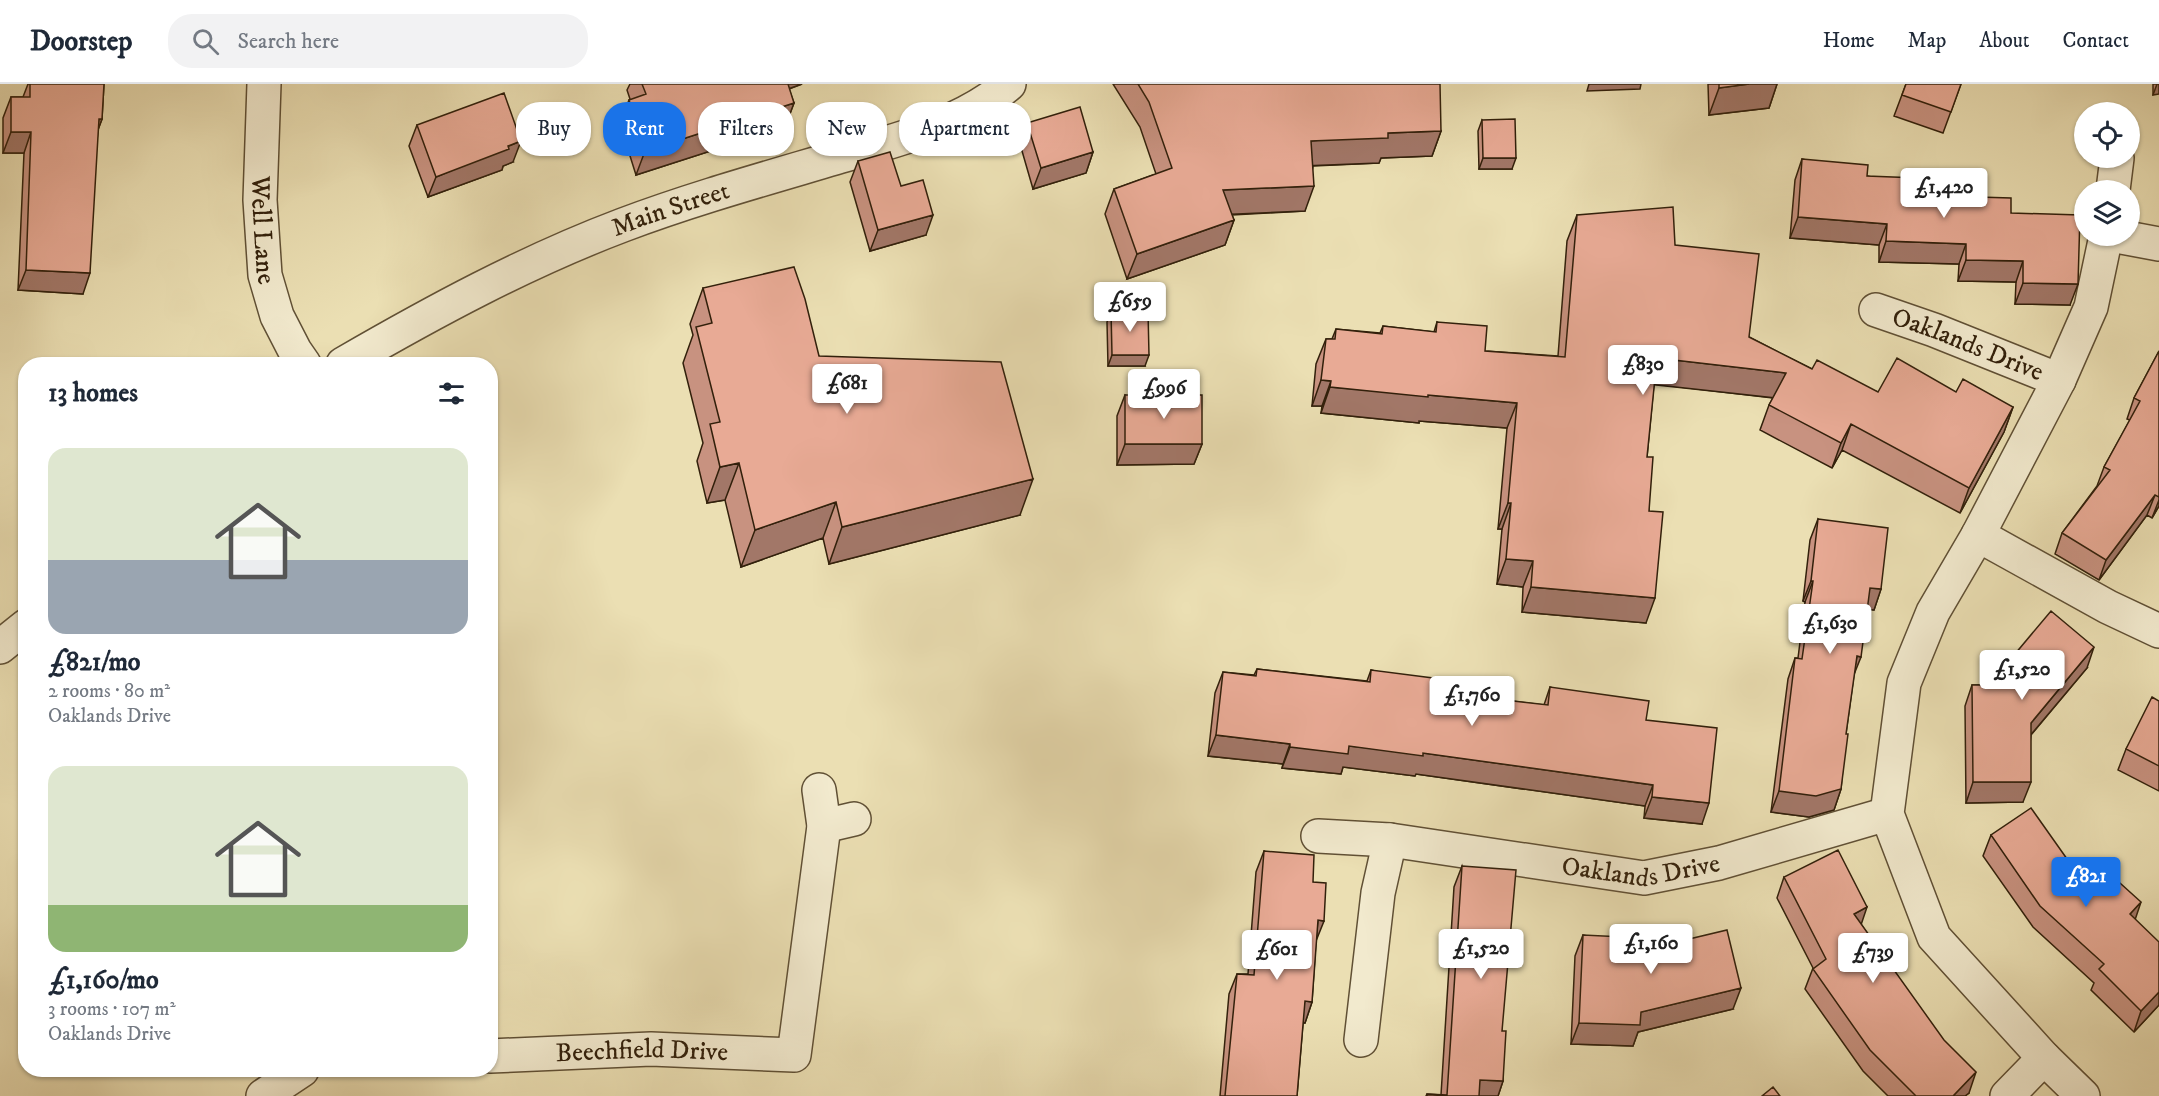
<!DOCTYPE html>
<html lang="en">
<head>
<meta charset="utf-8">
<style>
  :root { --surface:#fff; --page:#f2f2f3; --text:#1f2937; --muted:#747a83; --line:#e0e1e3; --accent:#1a73e8 }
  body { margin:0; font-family:"IM FELL DW Pica",serif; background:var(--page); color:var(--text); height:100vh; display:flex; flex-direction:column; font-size:22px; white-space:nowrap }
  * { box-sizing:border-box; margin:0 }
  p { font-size:20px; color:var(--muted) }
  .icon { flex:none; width:33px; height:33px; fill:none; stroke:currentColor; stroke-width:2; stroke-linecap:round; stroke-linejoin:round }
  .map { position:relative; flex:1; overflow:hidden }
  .sheet { position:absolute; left:18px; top:273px; width:480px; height:720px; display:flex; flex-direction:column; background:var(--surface); border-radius:24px; box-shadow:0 2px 4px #0004 }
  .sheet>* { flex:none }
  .hud { position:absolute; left:516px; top:18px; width:570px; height:54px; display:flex; gap:12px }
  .controls { position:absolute; left:2074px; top:18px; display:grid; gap:12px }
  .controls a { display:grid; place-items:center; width:66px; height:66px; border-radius:50%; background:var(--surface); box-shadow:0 2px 4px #0004; font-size:30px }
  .price { position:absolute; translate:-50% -51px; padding:0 14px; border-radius:6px; background:#fff; color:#222; font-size:20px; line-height:39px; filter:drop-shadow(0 2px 3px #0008) }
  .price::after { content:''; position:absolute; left:50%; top:36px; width:18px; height:14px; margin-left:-9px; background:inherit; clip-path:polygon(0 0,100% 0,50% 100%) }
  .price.on { background:var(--accent); color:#fff }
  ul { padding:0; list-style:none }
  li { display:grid; align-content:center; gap:12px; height:318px; padding:0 30px }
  li span { display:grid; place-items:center; height:186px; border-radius:18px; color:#555 }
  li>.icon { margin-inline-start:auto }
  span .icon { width:108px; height:108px; fill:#fffc; stroke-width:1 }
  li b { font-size:26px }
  h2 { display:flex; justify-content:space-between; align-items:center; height:72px; padding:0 30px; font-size:26px }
  .pill { padding:0 21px; border-radius:24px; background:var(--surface); box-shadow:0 2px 4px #0004; font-size:21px; line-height:54px }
  .pill.on { background:var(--accent); color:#fff }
  header { display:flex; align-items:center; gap:36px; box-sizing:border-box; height:84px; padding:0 30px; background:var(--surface); border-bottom:2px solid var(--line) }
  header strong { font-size:28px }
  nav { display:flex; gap:33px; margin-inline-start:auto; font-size:21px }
  .search { width:420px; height:54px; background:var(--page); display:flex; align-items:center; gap:15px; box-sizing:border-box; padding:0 21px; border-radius:24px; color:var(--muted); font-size:22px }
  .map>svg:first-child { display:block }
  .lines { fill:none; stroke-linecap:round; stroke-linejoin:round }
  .street-casing { stroke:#605035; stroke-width:36 }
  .street { stroke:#f2eace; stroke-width:33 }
  .wall { fill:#c89280; stroke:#32200b; stroke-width:1.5 }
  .shaded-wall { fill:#a27768; stroke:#32200b; stroke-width:1.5 }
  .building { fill:#e8aa95; stroke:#32200b; stroke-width:1.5 }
  .labels { text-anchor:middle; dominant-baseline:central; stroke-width:4.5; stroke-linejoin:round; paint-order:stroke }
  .street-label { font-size:26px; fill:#32200b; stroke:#f2eace }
</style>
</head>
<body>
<header>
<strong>Doorstep</strong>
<div class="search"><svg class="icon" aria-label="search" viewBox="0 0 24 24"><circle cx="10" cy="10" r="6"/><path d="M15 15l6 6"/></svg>Search here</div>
<nav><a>Home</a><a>Map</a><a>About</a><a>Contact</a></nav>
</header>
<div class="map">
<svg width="2159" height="1012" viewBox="0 0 2159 1012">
  <rect width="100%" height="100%" fill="#ebdfb3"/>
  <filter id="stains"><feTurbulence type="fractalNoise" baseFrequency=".00333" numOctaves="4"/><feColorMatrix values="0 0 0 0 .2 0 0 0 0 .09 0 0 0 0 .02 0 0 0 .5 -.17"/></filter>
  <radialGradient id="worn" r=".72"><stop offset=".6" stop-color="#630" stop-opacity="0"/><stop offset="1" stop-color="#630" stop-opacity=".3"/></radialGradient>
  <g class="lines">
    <g class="street-casing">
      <g id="street">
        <path id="s1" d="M264 0 260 116 265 191 277 232 295 267 304 280"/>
        <path d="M2113 106 2117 74"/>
        <path d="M2116 152 2159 160"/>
        <path id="s2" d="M1876 226 1934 246 2059 296"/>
        <path id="s3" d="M343 280C433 228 525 178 623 141 692 115 764 95 835 74 895 56 960 42 1009 0"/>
        <path d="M1978 451 2108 523 2159 547"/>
        <path d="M0 563 26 542"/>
        <path d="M824 742 854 735"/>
        <path id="s4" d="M1318 752 1390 756 1644 794 1719 779 1887 730"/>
        <path d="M1361 956 1378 809 1390 756"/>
        <path id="s5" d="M490 972 651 965 794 971 824 742 819 706"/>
        <path d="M263 1012 302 986"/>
        <path d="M2007 1012 2044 974"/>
        <path d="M2083 1012 2044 974 1934 853 1887 730 1904 599 1933 528 1978 451 2059 296 2091 223 2106 152"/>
      </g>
    </g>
    <use href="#street" class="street"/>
  </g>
  <path class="wall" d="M28 0H104L102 35 98 46 83 210 18 206 24 69H3V34L11 13H23Z
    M630 0H802L789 5 794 19 785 43 636 91 620 40 629 16 630 15 627 6Z
    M1113 0H1419L1441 47 1432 72 1381 74 1379 79 1313 82 1305 127 1232 131 1234 136 1225 161 1127 195 1105 130 1114 105 1156 90 1140 43Z
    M1708 0H1777L1769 24 1709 31Z
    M1906 0H1961L1943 49 1894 32Z
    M2153 0H2159L2153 11Z
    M1482 36 1512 85H1479L1478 47Z
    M1027 39 1093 68 1086 89 1033 105 1020 60Z
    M417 41 513 78 503 82 502 86 428 113 409 62Z
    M1802 75 2011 129 2070 221 2015 220 2016 198 1958 197 1959 180 1879 178V161L1790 154 1795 96Z
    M858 77 901 102 926 151 870 167 850 98Z
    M1577 131 1675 161 1749 253 1812 285 1878 308H1956L2013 323 2004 348 1960 429 1842 366 1832 384 1760 346 1769 321 1773 314 1654 300 1647 373 1649 427 1646 539 1522 528 1523 503 1497 500 1502 445H1498L1507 344 1419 337V339L1321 329 1322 322H1312L1316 280 1326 255H1332L1336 245 1380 249 1383 242 1434 248 1437 238 1485 267 1558 272 1567 157Z
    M703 204 819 272 1020 431 829 480 823 454 741 483 725 416 707 419 697 377 703 359 683 279 693 251 690 240Z
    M1111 227 1145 282H1108L1107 238Z
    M2159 267V422L2152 434 2147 431 2099 496 2055 470 2062 449 2097 402 2104 383 2130 336 2127 335 2134 314Z
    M1125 311 1202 360 1194 380 1117 381V332Z
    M1818 435 1881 505 1874 526 1867 525 1854 591 1846 650 1841 705 1834 726 1809 733 1771 728 1788 595 1795 574H1798L1805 518 1803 517 1810 456Z
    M2087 584 2031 651 2023 718 1966 719 1965 622 1972 601H1989Z
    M1257 585 1367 597 1371 586 1471 612 1544 621 1550 603 1646 636 1702 740 1644 734 1645 722 1416 690 1415 692 1343 683 1341 690 1282 684 1283 680 1208 672 1215 609 1223 588 1254 591Z
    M2159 617V707L2118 686 2126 665Z
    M1991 751 2084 799 2135 835 2159 921 2134 948 2091 906 2094 899 2033 843 1983 772Z
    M1264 767 1313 798 1316 857 1312 918 1305 939H1303L1297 1012H1220L1229 910 1237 890H1248L1256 788Z
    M1462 782 1502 947 1503 997 1498 1012H1426L1427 1010 1441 1011 1454 803Z
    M1784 793 1861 840 1969 1009 1965 1012H1888L1863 987 1805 905 1813 884 1777 814Z
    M1583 851 1643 866 1733 925 1638 948 1633 962 1571 960 1575 872Z"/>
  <path class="shaded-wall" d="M778 0H802L774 10Z
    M1589 0H1641L1640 5 1587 7Z
    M1749 0H1777L1769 24 1709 31 1719 4Z
    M2157 0H2159V10L2153 11Z
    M794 19 785 43 636 91 645 67Z
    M99 35H102L94 56Z
    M1441 47 1432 72 1381 74 1379 79 1302 82 1311 57 1388 49Z
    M11 48H31L24 69H3Z
    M521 57 513 78 503 82 502 86 428 113 436 93Z
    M1093 68 1086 89 1033 105 1041 84Z
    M1483 74H1516L1512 85H1479Z
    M1314 102 1305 127 1214 131 1223 106Z
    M933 131 926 151 870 167 878 146Z
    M1798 133 1887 140 1879 161 1790 154Z
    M1234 136 1225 161 1127 195 1137 170Z
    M1886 157 1966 160 1959 180 1879 178Z
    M1966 176 2023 177 2016 198 1958 197Z
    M26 186 90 189 83 210 18 206Z
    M2023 199 2078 200 2070 221 2015 220Z
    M1112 271H1149L1145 282H1108Z
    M1657 274 1786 289 1776 314 1648 300Z
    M1321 296 1331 297 1322 322H1312Z
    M1330 303 1428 311 1517 319 1507 344 1419 337V339L1321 329Z
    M2013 323 2004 348 1960 429 1969 404Z
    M1851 340 1842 366 1832 384 1841 359Z
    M1125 360H1202L1194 380 1117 381Z
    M739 379 725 416 707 419 720 383Z
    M1033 395 1020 431 829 480 842 443Z
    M2155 411 2147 431 2099 496 2106 476Z
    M2159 416V422L2152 434Z
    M836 418 823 454 741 483 755 446Z
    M1508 419H1511L1502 445H1498Z
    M1506 475 1533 477 1523 503 1497 500Z
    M1811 497H1813L1805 518 1803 517Z
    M1531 503 1655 514 1646 539 1522 528Z
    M1870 504 1881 505 1874 526 1862 525Z
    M2094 563 2087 584 2023 660 2031 639Z
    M1857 572 1861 573 1853 593Z
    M1216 651 1290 660 1283 680 1208 672Z
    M1349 662 1423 669 1653 701 1645 722 1416 690 1415 692 1343 683 1341 690 1282 684 1290 663Z
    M1973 698H2031L2023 718 1966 719Z
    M1841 705 1834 726 1809 733 1771 728 1779 707Z
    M1652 713 1709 719 1702 740 1644 734Z
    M2141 818 2134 839 2130 830Z
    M1867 823 1860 844 1854 830Z
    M1318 836 1324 837 1316 857Z
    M1741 904 1733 925 1638 948 1633 962 1571 960 1579 939 1641 928Z
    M2159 908V921L2134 948 2141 927Z
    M1305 917 1312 918 1305 939 1297 938Z
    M1976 988 1969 1009 1965 1012H1953Z
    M1480 996 1503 997 1498 1012H1474Z"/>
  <path class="building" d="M30 0H104L102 35H99L90 189 26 186 31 48H11V13H30Z
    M642 0H788L794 19 645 67 629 16 646 10Z
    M1138 0H1440L1441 47 1388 49V54L1311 57 1314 102 1223 106 1234 136 1137 170 1114 105 1172 84 1149 18Z
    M1719 0H1749L1719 4Z
    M1906 0H1961L1951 28 1902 11Z
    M504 9 521 57 508 62 509 65 436 93 417 41Z
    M1080 23 1093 68 1041 84 1027 39Z
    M1515 35 1516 74H1483L1482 36Z
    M890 68 901 102 923 96 933 131 878 146 858 77Z
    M1802 75 1868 81 1867 92 1944 95 1943 112 2011 114V129L2080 131 2078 200 2023 199V177L1966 176V160L1886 157 1887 140 1798 133Z
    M1673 123 1675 161 1759 170 1749 253 1812 285 1817 276 1878 308 1897 274 1956 308 1963 295 2013 323 1969 404 1851 340 1841 359 1769 321 1786 289 1657 274 1647 373H1653L1649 427 1663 428 1655 514 1531 503 1533 477 1506 475 1511 419H1508L1517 319 1428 311V313L1330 303 1331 297 1321 296 1326 255H1335L1336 245 1382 250 1383 242 1436 248 1437 238 1487 242 1485 267 1565 273 1577 131Z
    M794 183 805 215 819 272 1001 278 1033 395 842 443 836 418 755 446 739 379 720 383 710 340 720 338 696 243 712 239 703 204Z
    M1111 227H1148L1149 271H1112Z
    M2159 267V413L2155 411 2106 476 2062 449 2110 386 2104 383 2140 317 2134 314Z
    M1125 311H1202V360H1125Z
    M1818 435 1888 444 1881 505 1870 504 1861 573 1857 572 1846 650H1848L1841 705 1816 712 1779 707 1795 574 1802 575 1813 497H1811Z
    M2051 527 2094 563 2031 639V698H1973L1972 601H1989Z
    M1257 585 1370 598 1371 586 1472 599 1471 612 1548 621 1550 603 1649 617 1646 636 1717 644 1709 719 1652 713 1653 701 1423 669V672L1349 662 1348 670 1290 663V660L1216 651 1223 588 1256 592Z
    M2152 613 2159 617V682L2126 665Z
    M2031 724 2084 799 2100 781 2141 818 2130 830 2159 858V908L2141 927 2099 885 2104 880 2040 822 1991 751Z
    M1838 766 1867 823 1854 830 1944 956 1976 988 1953 1012H1916L1870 966 1813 885 1826 875 1784 793Z
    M1264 767 1314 771 1313 798 1326 799 1324 837 1318 836 1312 918 1305 917 1297 1012H1225L1237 890 1254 891Z
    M1462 782 1516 786 1502 947H1506L1503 997 1480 996 1479 1012H1427V1010L1447 1011Z
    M1727 846 1741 904 1641 928 1640 941 1579 939 1583 851 1644 854 1643 866Z
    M1773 1003 1780 1012H1762Z"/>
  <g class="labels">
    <g class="street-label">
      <text stroke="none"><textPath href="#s3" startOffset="363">Main Street</textPath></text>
      <text stroke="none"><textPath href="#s1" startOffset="146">Well Lane</textPath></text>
      <text stroke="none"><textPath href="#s2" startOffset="98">Oaklands Drive</textPath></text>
      <text stroke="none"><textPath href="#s4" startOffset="326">Oaklands Drive</textPath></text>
      <text stroke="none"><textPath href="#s5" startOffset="152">Beechfield Drive</textPath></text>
    </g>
  </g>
  <rect width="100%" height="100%" filter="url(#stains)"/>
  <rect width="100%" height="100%" fill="url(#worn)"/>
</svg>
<div class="controls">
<a><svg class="icon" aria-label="locate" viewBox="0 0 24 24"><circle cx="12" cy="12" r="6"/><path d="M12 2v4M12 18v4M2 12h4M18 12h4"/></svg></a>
<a><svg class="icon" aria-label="layers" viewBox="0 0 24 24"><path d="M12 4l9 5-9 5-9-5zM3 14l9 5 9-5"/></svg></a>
</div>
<b class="price" style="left:1944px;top:135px">£1,420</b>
<b class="price" style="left:1130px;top:249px">£659</b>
<b class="price" style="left:1643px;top:312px">£830</b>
<b class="price" style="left:847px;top:331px">£681</b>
<b class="price" style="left:1164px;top:336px">£996</b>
<b class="price" style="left:1830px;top:571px">£1,630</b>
<b class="price" style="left:2022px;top:617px">£1,520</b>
<b class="price" style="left:1472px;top:643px">£1,760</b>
<b class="price on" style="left:2086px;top:824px">£821</b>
<b class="price" style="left:1651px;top:891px">£1,160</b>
<b class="price" style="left:1481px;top:896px">£1,520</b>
<b class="price" style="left:1277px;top:897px">£601</b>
<b class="price" style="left:1873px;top:900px">£739</b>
<div class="hud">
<a class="pill">Buy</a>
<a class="pill on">Rent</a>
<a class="pill">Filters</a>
<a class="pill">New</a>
<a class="pill">Apartment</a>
</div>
<section class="sheet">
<h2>13 homes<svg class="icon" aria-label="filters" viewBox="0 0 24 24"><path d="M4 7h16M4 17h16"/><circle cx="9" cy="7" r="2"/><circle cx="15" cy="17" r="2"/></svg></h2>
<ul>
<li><span style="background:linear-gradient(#dfe7d0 60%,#9aa5b1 0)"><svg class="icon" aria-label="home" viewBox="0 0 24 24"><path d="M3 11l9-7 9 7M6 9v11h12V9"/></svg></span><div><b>£821/mo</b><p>2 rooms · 80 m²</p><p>Oaklands Drive</p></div></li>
<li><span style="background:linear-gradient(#dfe7d0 75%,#8fb573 0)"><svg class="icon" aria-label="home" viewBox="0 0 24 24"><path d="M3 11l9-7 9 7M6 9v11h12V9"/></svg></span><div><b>£1,160/mo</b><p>3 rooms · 107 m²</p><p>Oaklands Drive</p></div></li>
</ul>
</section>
</div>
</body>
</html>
